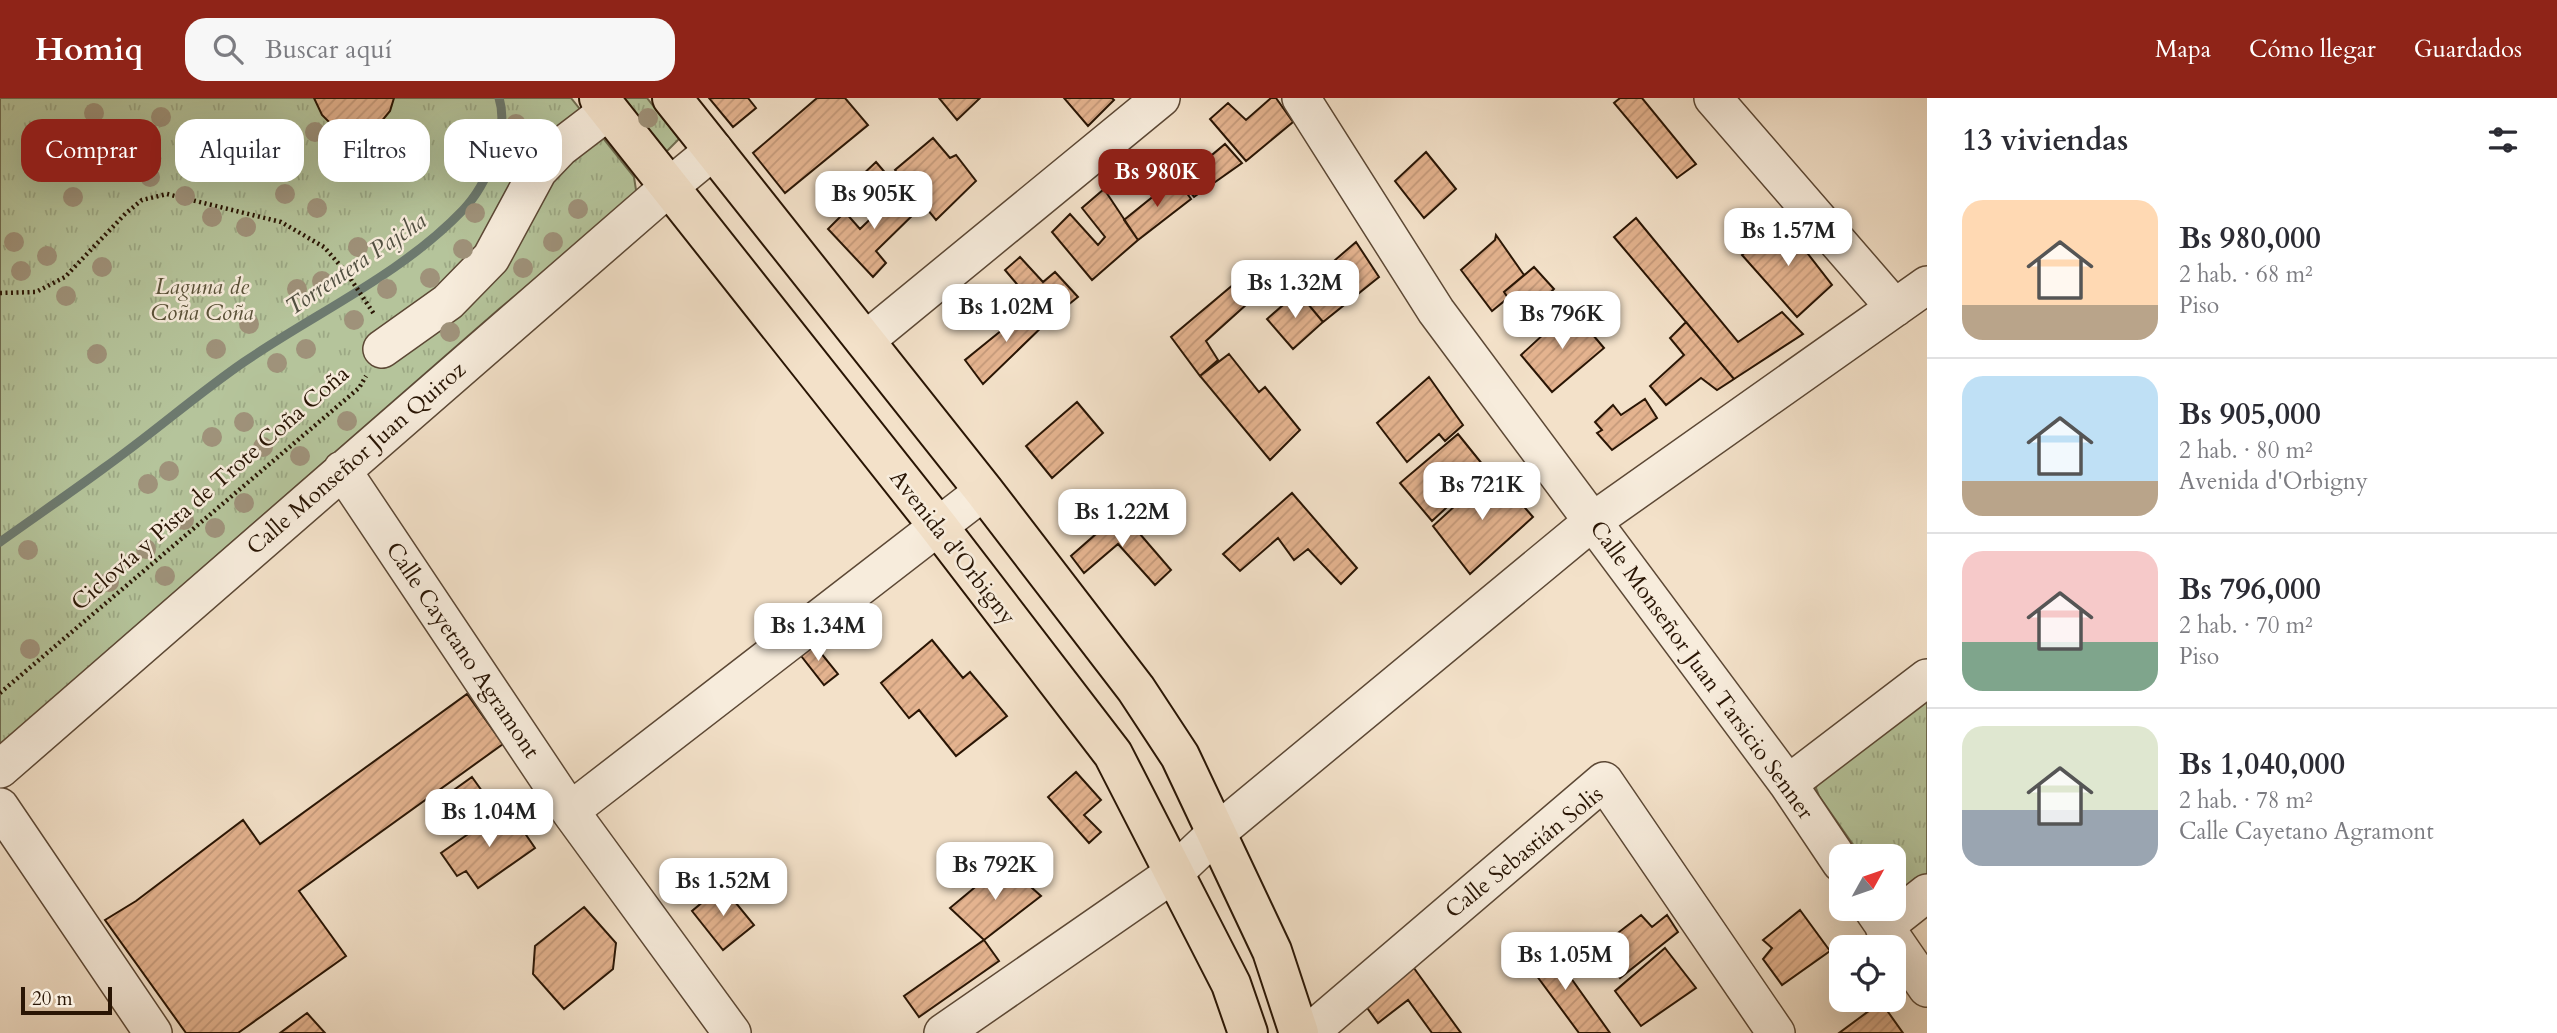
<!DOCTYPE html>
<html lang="es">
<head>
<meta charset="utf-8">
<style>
  :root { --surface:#fff; --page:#f7f7f7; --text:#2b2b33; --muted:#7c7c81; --line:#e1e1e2; --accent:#8f2418 }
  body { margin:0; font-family:Cardo,serif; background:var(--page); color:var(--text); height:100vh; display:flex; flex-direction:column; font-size:26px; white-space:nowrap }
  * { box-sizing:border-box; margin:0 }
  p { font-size:23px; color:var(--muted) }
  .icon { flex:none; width:38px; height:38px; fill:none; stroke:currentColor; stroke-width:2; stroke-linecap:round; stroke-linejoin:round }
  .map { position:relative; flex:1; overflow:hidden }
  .details { display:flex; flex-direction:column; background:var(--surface); width:630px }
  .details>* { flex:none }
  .guide { position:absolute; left:21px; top:21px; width:665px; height:63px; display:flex; gap:14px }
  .needle { width:46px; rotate:50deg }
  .controls { position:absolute; left:1829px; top:746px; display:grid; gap:14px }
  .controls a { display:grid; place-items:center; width:77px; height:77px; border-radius:14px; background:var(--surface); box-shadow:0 7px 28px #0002; font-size:35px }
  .scale { position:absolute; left:21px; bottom:18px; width:91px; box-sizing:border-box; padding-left:7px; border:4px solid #291504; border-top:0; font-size:19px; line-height:24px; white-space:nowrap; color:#291504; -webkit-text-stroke:5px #f7ecdc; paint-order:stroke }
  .price { position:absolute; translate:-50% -60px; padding:0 16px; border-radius:14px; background:#fff; color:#222; font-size:23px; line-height:46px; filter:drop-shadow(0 2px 4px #0008) }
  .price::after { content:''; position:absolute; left:50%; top:42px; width:21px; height:16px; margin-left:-10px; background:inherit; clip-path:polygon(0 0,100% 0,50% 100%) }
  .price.on { background:var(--accent); color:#fff }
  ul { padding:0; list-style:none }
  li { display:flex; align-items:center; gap:21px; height:175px; padding:0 35px }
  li+li { border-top:2px solid var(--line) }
  li span { display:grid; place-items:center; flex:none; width:196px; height:140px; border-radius:21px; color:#555 }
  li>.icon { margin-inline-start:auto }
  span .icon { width:84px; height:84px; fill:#fffc; stroke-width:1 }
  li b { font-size:30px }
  h2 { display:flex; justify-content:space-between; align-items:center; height:84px; padding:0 35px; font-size:30px }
  .pill { padding:0 24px; border-radius:21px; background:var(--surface); box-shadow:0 7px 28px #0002; font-size:24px; line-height:63px }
  .pill.on { background:var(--accent); color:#fff }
  header { display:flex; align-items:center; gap:42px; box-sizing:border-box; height:98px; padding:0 35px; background:var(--accent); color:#fff }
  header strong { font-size:33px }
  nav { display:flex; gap:38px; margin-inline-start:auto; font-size:24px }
  .search { width:490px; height:63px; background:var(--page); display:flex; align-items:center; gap:18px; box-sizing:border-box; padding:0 24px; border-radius:21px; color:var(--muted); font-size:26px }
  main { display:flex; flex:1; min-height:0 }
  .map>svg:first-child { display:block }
  .grass { fill:url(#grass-tufts); stroke:#6f6c50; stroke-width:2 }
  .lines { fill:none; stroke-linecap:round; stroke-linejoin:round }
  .stream { stroke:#6d7a6f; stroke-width:9 }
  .building { fill:url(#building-hatch); stroke:#291504; stroke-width:2 }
  .minor-casing { stroke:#5c4835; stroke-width:40 }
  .major-casing { stroke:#291504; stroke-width:42 }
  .path { stroke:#291504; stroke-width:4.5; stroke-dasharray:2 3.5; stroke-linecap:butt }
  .minor { stroke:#f7ecdc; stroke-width:37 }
  .major { stroke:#f3e1c9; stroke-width:38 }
  .tree { fill:#9f927a }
  .labels { text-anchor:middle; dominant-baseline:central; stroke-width:5; stroke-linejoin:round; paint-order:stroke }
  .park-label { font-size:23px; font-style:italic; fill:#5a5239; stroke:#f7ecdc }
  .street-label { font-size:23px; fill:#291504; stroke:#f7ecdc }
  .water-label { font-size:24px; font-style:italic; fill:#515042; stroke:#f7ecdc }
</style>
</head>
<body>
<header>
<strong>Homiq</strong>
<div class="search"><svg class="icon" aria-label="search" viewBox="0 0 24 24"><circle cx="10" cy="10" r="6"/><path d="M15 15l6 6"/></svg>Buscar aquí</div>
<nav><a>Mapa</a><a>Cómo llegar</a><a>Guardados</a></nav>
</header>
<main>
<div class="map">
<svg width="1927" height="935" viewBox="0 0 1927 935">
  <defs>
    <pattern id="grass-tufts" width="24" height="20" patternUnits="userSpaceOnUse" patternTransform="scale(1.75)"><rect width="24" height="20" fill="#b5c49b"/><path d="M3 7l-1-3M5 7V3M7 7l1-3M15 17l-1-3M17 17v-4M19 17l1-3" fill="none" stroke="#9ca884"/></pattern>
    <pattern id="building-hatch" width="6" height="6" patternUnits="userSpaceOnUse" patternTransform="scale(1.75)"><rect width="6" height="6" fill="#e4b38f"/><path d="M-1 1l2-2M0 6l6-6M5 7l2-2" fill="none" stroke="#c4997a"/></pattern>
  </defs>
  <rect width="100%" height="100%" fill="#f3e1c9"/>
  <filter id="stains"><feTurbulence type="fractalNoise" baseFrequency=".00286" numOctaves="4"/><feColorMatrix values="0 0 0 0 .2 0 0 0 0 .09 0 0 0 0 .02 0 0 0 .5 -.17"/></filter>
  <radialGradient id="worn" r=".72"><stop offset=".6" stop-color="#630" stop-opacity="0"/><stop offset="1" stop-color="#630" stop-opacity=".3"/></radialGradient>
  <path class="grass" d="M0 0H571L634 79 636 92 633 101 499 211 0 647Z
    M622 0H647L679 41 666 54Z
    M1927 593V784L1902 799 1894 797V758H1861L1819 698 1816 690 1818 681Z"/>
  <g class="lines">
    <path class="stream" d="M0 444C35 419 70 395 104 370 152 336 196 297 244 264 317 214 402 176 463 112 486 88 510 34 499 0"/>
  </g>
  <path class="building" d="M314 0H394L390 13 381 24 370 31 357 33 343 32 332 27 322 17Z
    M709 0H748L756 10 733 29Z
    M817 0H845L868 27 785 95 753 55Z
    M939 0H980L957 22Z
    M1064 0H1112L1114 2 1088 28Z
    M1271 0H1276L1293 24 1246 63 1210 21 1228 5 1246 22Z
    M1620 0H1642L1696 66 1677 80 1614 5Z
    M933 40 950 60 956 57 976 83 936 122 895 72Z
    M1225 46 1242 65 1194 99 1181 83Z
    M1426 54 1456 91 1424 120 1395 83Z
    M876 64 900 92 879 112 874 105 870 108 855 92 862 85 858 81Z
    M1176 80 1191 101 1138 142 1124 122Z
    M1104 91 1138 142 1092 182 1052 134 1070 116 1098 147 1105 139 1082 110Z
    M900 92 920 110 876 153 886 165 873 179 828 131 845 114 860 131Z
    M1636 120 1738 244 1782 214 1803 236 1734 281 1614 139Z
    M1781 121 1832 187 1797 219 1742 157Z
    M1496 137 1524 177 1504 194 1508 200 1492 213 1461 172 1495 142Z
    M1356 144 1379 179 1323 224 1298 194Z
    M1020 159 1043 184 1055 174 1078 199 1048 223 1005 172Z
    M1534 169 1554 191 1542 203 1533 195 1517 212 1504 194Z
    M1234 186 1248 205 1206 243 1218 262 1200 278 1171 239Z
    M1298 194 1323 224 1293 251 1267 221Z
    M1034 206 1048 223 983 286 965 262Z
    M1571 211 1604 250 1552 294 1521 257Z
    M1686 224 1734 281 1717 292 1701 280 1666 307 1650 288 1684 257 1670 240Z
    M1229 256 1259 294 1265 289 1300 332 1270 362 1200 278Z
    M1429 279 1463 327 1445 343 1439 336 1407 364 1377 325Z
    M1645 301 1657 320 1612 352 1597 335 1602 332 1595 324 1613 307 1621 317Z
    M1077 304 1103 335 1052 380 1026 348Z
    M1458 336 1487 372 1432 423 1400 385Z
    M1493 373 1533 419 1470 476 1433 428Z
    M1292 395 1357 470 1341 486 1308 451 1294 462 1278 440 1240 473 1223 456Z
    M1121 414 1171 472 1155 487 1118 446 1084 475 1071 458Z
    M932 542 963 580 970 574 1007 618 956 658 919 612 909 620 881 585Z
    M812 544 838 576 824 587 798 554Z
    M467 596 503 646 299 793 346 858 238 935H186L105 822 136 803 243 722 260 746Z
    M1076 674 1101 702 1084 717 1101 734 1089 745 1048 699Z
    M472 679 492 707 460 730 440 702Z
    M507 709 535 750 478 790 466 773 457 778 441 755Z
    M1004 765 1041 798 984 842 950 810Z
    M722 788 754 827 723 852 692 813Z
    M584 809 616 845 613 871 564 911 533 876 535 848Z
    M1800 812 1830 853 1782 887 1763 861 1772 850 1763 842Z
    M1641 817 1652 829 1667 817 1678 834 1620 880 1596 852Z
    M984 842 999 863 919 919 904 898Z
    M1546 845 1610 935H1579L1525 862Z
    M1665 850 1696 890 1641 928 1615 893Z
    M1411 866 1461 935H1432L1408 902 1378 925 1365 907Z
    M1881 904 1903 935H1839Z
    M307 915 325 935H280Z"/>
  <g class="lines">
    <g class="minor-casing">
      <path id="minor" d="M1301 0 1436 213 1788 686 1841 765
        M1713 0 1895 210
        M865 243 1161 0
        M382 251 448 204 491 160 538 73 561 49 608 13
        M342 372 570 713 732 935
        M0 671 669 89 714 52
        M1788 686 1927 580
        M0 709 153 935
        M570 713 984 393
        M1872 810 1927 890
        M1884 829 1927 795
        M943 935 1174 775 1215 736 1593 423 1927 187
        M1309 935 1604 683 1776 935"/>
    </g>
    <g class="major-casing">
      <path id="major" d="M599 0 938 428 1113 656 1231 886 1248 935
        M672 0 984 393 1136 591 1180 658 1272 853 1299 935"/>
    </g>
    <path class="path" d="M0 195 36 194 65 179 126 115 142 102 167 96 281 124 324 149 346 174 374 216
      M0 595 359 290 366 278"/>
    <use href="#minor" class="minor"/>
    <use href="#major" class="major"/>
  </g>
  <g class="tree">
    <circle cx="94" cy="15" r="10"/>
    <circle cx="161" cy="19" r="10"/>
    <circle cx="648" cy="20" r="10"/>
    <circle cx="516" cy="26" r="10"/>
    <circle cx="315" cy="34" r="10"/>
    <circle cx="124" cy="42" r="10"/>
    <circle cx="66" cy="51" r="10"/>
    <circle cx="463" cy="51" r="10"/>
    <circle cx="261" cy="66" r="10"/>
    <circle cx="41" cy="73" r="10"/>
    <circle cx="73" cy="73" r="10"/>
    <circle cx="219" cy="73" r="10"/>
    <circle cx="150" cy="79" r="10"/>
    <circle cx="285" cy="96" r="10"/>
    <circle cx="185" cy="98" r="10"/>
    <circle cx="73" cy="99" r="10"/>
    <circle cx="317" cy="110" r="10"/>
    <circle cx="578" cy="111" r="10"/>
    <circle cx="475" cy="115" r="10"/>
    <circle cx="212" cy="119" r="10"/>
    <circle cx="246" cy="129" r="10"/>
    <circle cx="14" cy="144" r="10"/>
    <circle cx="553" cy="144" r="10"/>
    <circle cx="358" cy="149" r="10"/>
    <circle cx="463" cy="151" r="10"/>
    <circle cx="47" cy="158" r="10"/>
    <circle cx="102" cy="169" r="10"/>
    <circle cx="523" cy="170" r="10"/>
    <circle cx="21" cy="173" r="10"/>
    <circle cx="430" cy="180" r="10"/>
    <circle cx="322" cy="183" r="10"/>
    <circle cx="297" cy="191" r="10"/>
    <circle cx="387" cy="191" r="10"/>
    <circle cx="66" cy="198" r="10"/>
    <circle cx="354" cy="222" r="10"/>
    <circle cx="249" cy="226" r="10"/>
    <circle cx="450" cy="234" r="10"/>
    <circle cx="216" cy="251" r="10"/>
    <circle cx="306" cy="251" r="10"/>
    <circle cx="97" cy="256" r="10"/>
    <circle cx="277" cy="265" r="10"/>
    <circle cx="347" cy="323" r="10"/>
    <circle cx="244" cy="324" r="10"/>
    <circle cx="212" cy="339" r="10"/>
    <circle cx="263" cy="349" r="10"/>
    <circle cx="300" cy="358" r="10"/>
    <circle cx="169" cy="373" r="10"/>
    <circle cx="148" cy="386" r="10"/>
    <circle cx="244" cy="405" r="10"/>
    <circle cx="184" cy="422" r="10"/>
    <circle cx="215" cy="430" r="10"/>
    <circle cx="146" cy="451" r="10"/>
    <circle cx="28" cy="452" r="10"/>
    <circle cx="165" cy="478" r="10"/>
    <circle cx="109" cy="484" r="10"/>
    <circle cx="30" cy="551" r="10"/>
  </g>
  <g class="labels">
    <g class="park-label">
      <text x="202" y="188">Laguna de<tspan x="202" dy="26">Coña Coña</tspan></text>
    </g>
    <g class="street-label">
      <text transform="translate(356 360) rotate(-41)">Calle Monseñor Juan Quiroz</text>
      <text transform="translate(210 390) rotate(-41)">Ciclovía y Pista de Trote Coña Coña</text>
      <text transform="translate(953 449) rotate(52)">Avenida d'Orbigny</text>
      <text transform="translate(463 552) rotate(56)">Calle Cayetano Agramont</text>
      <text transform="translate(1702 572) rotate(54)">Calle Monseñor Juan Tarsicio Senner</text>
      <text transform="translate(1524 754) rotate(-39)">Calle Sebastián Solis</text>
    </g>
    <g class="water-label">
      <text transform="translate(356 166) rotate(-34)">Torrentera Pajcha</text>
    </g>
  </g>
  <rect width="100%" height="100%" filter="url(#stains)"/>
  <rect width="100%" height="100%" fill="url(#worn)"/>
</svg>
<div class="controls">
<a><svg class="needle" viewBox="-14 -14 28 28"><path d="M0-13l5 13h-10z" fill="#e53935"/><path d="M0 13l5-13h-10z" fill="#7c7c81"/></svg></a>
<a><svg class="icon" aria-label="locate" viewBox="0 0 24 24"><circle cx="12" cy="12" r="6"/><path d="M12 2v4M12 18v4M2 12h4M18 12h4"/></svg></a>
</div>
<div class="scale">20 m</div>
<b class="price on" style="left:1157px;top:111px">Bs 980K</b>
<b class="price" style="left:874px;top:133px">Bs 905K</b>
<b class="price" style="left:1788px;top:170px">Bs 1.57M</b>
<b class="price" style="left:1295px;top:222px">Bs 1.32M</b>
<b class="price" style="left:1006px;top:246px">Bs 1.02M</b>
<b class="price" style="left:1562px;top:253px">Bs 796K</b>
<b class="price" style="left:1482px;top:424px">Bs 721K</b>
<b class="price" style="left:1122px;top:451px">Bs 1.22M</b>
<b class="price" style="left:818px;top:565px">Bs 1.34M</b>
<b class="price" style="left:489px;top:751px">Bs 1.04M</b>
<b class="price" style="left:995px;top:804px">Bs 792K</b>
<b class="price" style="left:723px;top:820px">Bs 1.52M</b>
<b class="price" style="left:1565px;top:894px">Bs 1.05M</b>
<div class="guide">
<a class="pill on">Comprar</a>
<a class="pill">Alquilar</a>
<a class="pill">Filtros</a>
<a class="pill">Nuevo</a>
</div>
</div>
<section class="details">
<h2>13 viviendas<svg class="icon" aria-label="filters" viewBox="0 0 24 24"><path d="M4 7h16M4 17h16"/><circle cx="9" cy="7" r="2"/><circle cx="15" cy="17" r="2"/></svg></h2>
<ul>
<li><span style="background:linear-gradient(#ffd9b3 75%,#b9a48a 0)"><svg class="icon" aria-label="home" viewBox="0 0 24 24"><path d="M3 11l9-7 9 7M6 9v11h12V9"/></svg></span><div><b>Bs 980,000</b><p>2 hab. · 68 m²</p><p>Piso</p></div></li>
<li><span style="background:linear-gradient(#bfe0f5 75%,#b9a48a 0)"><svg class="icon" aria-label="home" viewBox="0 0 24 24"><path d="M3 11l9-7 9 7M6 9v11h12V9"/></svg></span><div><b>Bs 905,000</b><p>2 hab. · 80 m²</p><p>Avenida d'Orbigny</p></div></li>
<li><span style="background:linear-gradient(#f6c9c9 65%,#7fa58c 0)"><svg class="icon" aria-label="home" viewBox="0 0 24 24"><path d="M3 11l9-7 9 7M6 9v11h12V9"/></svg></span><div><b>Bs 796,000</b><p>2 hab. · 70 m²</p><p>Piso</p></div></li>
<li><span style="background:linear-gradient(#dfe7d0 60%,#9aa5b1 0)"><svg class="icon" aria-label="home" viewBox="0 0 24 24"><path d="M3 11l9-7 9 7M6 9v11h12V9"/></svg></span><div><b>Bs 1,040,000</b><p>2 hab. · 78 m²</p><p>Calle Cayetano Agramont</p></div></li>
</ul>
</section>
</main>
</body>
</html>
